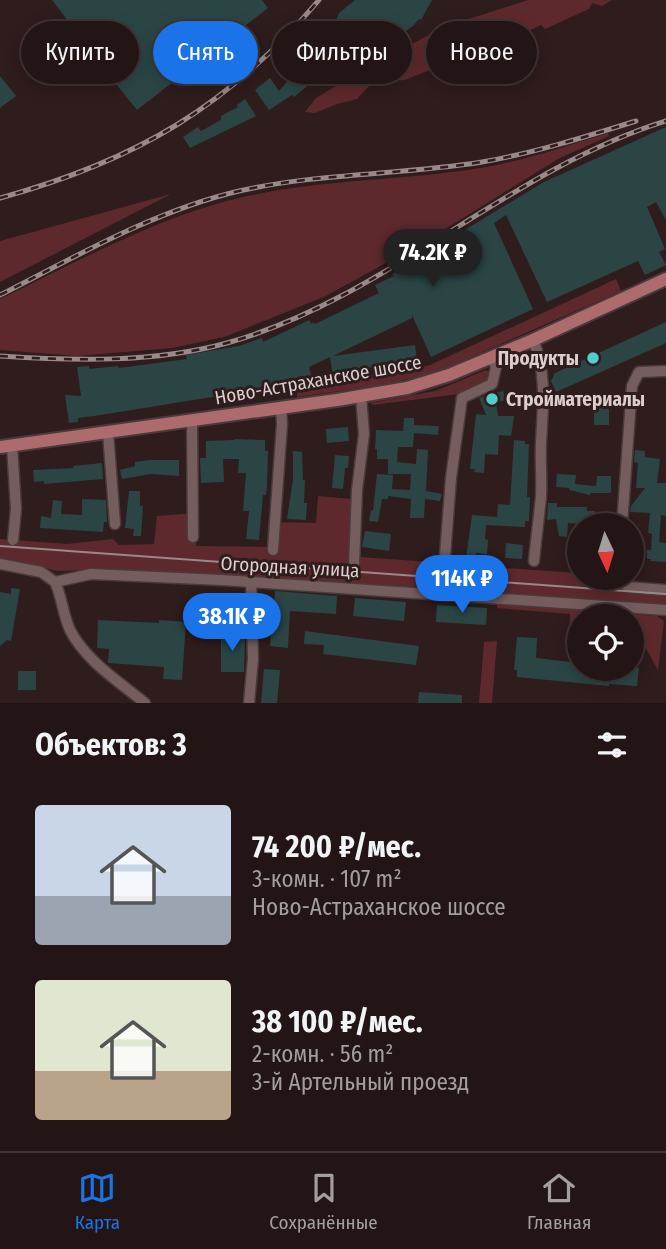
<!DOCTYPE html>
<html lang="ru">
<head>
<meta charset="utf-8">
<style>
  :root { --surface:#231515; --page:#2f2222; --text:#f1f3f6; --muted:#a39fa0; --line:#403434; --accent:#1a73e8 }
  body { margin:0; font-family:"Fira Sans Condensed",sans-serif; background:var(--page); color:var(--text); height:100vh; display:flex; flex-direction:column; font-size:26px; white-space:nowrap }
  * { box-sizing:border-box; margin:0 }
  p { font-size:23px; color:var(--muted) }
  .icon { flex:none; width:38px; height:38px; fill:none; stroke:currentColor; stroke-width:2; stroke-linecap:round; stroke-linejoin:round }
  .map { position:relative; height:703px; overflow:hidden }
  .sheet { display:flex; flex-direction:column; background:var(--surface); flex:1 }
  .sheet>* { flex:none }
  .top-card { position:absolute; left:21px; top:21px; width:625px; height:63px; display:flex; gap:14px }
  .needle { width:46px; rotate:176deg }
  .fabs { position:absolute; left:567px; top:513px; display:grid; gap:14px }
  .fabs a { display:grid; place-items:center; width:77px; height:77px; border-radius:50%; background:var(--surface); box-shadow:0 4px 18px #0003,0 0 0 2px var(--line); font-size:35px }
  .price { position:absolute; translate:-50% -60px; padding:0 16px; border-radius:24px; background:var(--accent); color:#fff; font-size:23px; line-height:46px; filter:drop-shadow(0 2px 4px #0008) }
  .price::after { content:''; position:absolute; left:50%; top:42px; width:21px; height:16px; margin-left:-10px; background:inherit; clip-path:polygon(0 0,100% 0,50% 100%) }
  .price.current { background:#222; color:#fff }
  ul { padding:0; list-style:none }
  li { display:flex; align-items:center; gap:21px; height:175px; padding:0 35px }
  li span { display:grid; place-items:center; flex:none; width:196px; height:140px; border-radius:7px; color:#555 }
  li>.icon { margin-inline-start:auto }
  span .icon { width:84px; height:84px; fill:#fffc; stroke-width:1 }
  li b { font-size:30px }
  h2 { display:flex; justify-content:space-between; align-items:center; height:84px; padding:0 35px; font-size:30px }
  .pill { padding:0 24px; border-radius:32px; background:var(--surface); box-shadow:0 4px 18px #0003,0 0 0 2px var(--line); font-size:24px; line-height:63px }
  .pill.current { background:var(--accent); color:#fff }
  .menu { display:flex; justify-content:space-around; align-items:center; height:98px; border-top:2px solid var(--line); background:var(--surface); font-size:19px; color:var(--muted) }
  .menu a { display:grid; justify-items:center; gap:4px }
  .menu .current { color:var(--accent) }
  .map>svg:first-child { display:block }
  .green { fill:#5e292d }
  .building { fill:#2b4545 }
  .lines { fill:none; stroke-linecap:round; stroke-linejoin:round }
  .minor-casing { stroke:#493a3b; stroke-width:13 }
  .major-casing { stroke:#493a3b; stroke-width:16 }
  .minor { stroke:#755d5d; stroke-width:10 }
  .major { stroke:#ad6b6e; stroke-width:12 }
  .tram { stroke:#998989; stroke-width:2 }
  .rail-casing { stroke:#998989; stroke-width:5 }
  .rail { stroke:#2f1c1c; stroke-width:2.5; stroke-dasharray:8; stroke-linecap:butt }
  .poi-dot { fill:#52cdcf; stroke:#2f1c1c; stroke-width:2.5 }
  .labels { text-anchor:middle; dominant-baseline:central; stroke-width:6; stroke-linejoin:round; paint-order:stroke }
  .poi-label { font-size:19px; font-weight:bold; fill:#dccece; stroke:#2f1c1c; text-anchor:end }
  .street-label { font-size:19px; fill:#dccece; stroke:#2f1c1c }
</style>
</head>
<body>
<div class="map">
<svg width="666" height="703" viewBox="0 0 666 703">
  <rect width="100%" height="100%" fill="#2f1c1c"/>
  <path class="green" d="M528 0H612L602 6 592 3 589 9 545 29 541 25 501 44 495 40 484 41 485 49 476 54H457L437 67 405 80 372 83 357 99 337 104 315 113 305 112 316 98 376 62 447 26Z
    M608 133 609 136 558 159 431 238 326 296 224 337 172 348 77 356 0 350V299C77 262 155 218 239 198 318 179 400 181 480 168 524 161 566 146 608 133Z
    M171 194 0 282V241Z
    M616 279 621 291 435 373 381 385 297 397V393L430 365Z
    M486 370 490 373 487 384 467 393 372 405 371 403 435 391Z
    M318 496 352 499 360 557 444 563 457 570 486 571 488 567 579 573V578H616L621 586 666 592V606L90 570 57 571 22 562 0 559V539L67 544 113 539 119 545 154 544 157 516 196 513V546L267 547 268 522 316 523Z
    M497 604 657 616 664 621 658 670 642 642 632 641V616H579V636L569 635 570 614 497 608Z
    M497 641 492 703H479L484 642Z"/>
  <path class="building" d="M52 0H262L268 8 137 110 112 79 106 83 92 64 97 59Z
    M355 0H432L421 20 419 19 413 26 384 46 361 35 372 53 324 82 318 77 294 97 292 95 269 110 255 90 270 78 279 91 290 78 280 68 287 61 289 62 307 41 312 45 327 25 333 29 339 13Z
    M0 76 16 96 0 108Z
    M245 99 256 116 190 148 183 137 198 127 201 131 221 120V116L238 107 237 105Z
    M666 127V220L656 202 647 207 665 249 659 252 666 265 645 275 638 261 547 302 506 215 494 223 533 309 431 357 412 315V318L333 356 415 345 417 360 345 372V374L333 376 330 357 309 367 313 382H310V385L295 389 294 384 94 416 78 418V422L69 423 65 395 81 396 77 367 89 366V369L118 366 119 368 187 359 186 355 239 346 262 338 263 342 309 320 311 324 314 322 315 324 379 293 375 285 394 276 392 274 544 182Z
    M666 322V343L556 392 551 381 555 373Z
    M503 391 506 400 496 403 498 416H514L511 436 499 435 498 455 485 454 484 473 474 472 475 469H470L476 414 486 415 479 398Z
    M614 392 616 403 609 404V425H594V411H599L596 395Z
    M404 418H414V425L439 426 438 435 414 433 413 447H398L397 462 416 464 417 449 428 450 426 491 442 494 440 501 425 499 424 518H410L411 499 388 496V499H382L378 522 369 521 371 510 373 511 377 474 393 475 392 489 410 490 411 474H388V459H377V449H375L376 430 403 431Z
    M348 427 349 441 327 443 326 429Z
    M234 439 265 440V451H268L267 487 266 495H263L259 540 246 539 249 511H243L246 473H238L239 459H223L224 482 201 483 200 458H206V441L234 440Z
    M514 440 525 441V444H529L527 497H530L529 521H525V527L486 525 485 539 488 540 487 554 476 553 475 559 466 558 472 515 497 517 498 504 510 505Z
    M635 450 645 451V457L660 459 657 483H666V516L661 515 659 542 666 543V562L650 561 651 559H647V550H651L652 534 648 533 650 513 630 512 631 506 645 488H636L638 463 634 462Z
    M293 451 302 452 303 480H305L304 503H307L306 520 287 519 293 479Z
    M335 455 349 456 348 468H345L343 489 332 488Z
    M149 460H179V476L151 474 122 479 120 470 135 466V462Z
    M102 463 103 479 44 484V481L34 482 33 470 74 468 73 466Z
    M557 474 576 475 575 484 596 486 597 476H611V493H591L590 495 569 490V488L556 487Z
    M129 491H140V506H143L141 536H133L134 529 125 528Z
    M82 499 106 500 107 522H104L103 532 40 528 41 516 51 518 53 500 62 501 61 514 82 515Z
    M548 503H557V507H587V511H595L594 516 605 517V525L568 523 567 537 559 536 556 519 547 520Z
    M365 531 391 534 389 551 362 547Z
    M506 543 523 545 522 559 505 558Z
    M11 588 20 589 11 641 7 640 0 646V592L11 594Z
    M275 591 337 596 336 614 290 611 288 648 270 646Z
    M355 598 406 602 404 621 353 616Z
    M437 605 487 608 486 625 436 622Z
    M98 620 159 623V620L186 622 182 680 163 679 164 667 108 663 109 649 97 648Z
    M221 631 234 632V639H245L244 672H221Z
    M305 631 419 646 416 665 323 654 324 645 304 644Z
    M517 637 537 638 536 658 571 662V664L579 665V668H639L637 686 609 684V686L517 677V670H514Z
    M264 669 280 670 277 703H261Z
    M18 671H36V690H18Z
    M419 692 462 695V703H418Z"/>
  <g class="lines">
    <g class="minor-casing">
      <path id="minor" d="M533 340C547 372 543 407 541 442 540 460 542 478 541 496 539 518 536 539 534 561
        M192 420 193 537
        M108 432 115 524
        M12 445 16 509 13 540
        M622 525 632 386 639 372 666 371
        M273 550 282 424 281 408
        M445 556 451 478 462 398 492 384 496 367 492 357
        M0 564 41 572 55 582
        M354 565 357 490 364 434 361 396
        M618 578 628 587 666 590
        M55 582 91 574 222 580 666 610
        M55 582C62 597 63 615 70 630 86 661 118 681 145 703
        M249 703 253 659 251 582"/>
    </g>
    <g class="major-casing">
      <path id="major" d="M0 447 337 400 407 388 449 375 533 340 666 279"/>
    </g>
    <use href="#minor" class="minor"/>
    <use href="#major" class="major"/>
    <path class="tram" d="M0 546 666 594"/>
    <g class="rail-casing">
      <path id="rail" d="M0 198C135 161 228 107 319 0
        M0 295C77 256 154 211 239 191 318 173 401 175 482 162 534 153 585 137 636 121
        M0 356C75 361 154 363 227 343 387 298 508 170 666 121"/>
    </g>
    <use href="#rail" class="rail"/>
  </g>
  <g class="poi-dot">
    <circle cx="593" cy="358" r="7"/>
    <circle cx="492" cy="399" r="7"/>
  </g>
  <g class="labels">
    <g class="poi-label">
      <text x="579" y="358">Продукты</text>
      <text x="506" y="399" text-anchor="start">Стройматериалы</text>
    </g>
    <g class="street-label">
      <text transform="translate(318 380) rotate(-10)">Ново-Астраханское шоссе</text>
      <text transform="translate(290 567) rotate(3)">Огородная улица</text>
    </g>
  </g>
</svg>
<div class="fabs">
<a><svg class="needle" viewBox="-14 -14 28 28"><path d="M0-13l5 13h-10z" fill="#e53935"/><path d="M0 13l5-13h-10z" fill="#a39fa0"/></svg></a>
<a><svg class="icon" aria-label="locate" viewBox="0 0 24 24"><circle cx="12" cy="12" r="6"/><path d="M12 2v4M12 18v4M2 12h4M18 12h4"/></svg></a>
</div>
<b class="price current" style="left:433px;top:289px">74.2K ₽</b>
<b class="price" style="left:462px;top:615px">114K ₽</b>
<b class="price" style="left:232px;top:653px">38.1K ₽</b>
<div class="top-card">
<a class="pill">Купить</a>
<a class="pill current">Снять</a>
<a class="pill">Фильтры</a>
<a class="pill">Новое</a>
</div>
</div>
<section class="sheet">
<h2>Объектов: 3<svg class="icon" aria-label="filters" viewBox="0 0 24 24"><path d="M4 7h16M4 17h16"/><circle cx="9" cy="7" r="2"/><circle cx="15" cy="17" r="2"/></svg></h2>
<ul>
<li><span style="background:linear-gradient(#c9d6e8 65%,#9aa5b1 0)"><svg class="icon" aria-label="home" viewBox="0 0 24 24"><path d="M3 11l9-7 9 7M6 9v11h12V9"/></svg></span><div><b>74 200 ₽/мес.</b><p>3-комн. · 107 m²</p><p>Ново-Астраханское шоссе</p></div></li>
<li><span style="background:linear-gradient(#dfe7d0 65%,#b9a48a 0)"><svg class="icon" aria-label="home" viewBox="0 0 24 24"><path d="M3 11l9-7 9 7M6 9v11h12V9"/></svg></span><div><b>38 100 ₽/мес.</b><p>2-комн. · 56 m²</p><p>3-й Артельный проезд</p></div></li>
</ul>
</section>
<nav class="menu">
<a class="current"><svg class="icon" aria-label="map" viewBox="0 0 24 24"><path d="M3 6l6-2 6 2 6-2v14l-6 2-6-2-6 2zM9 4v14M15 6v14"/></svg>Карта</a>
<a><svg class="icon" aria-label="saved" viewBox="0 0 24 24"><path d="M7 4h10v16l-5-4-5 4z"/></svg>Сохранённые</a>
<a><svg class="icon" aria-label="home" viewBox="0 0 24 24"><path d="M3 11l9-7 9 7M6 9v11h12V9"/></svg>Главная</a>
</nav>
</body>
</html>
